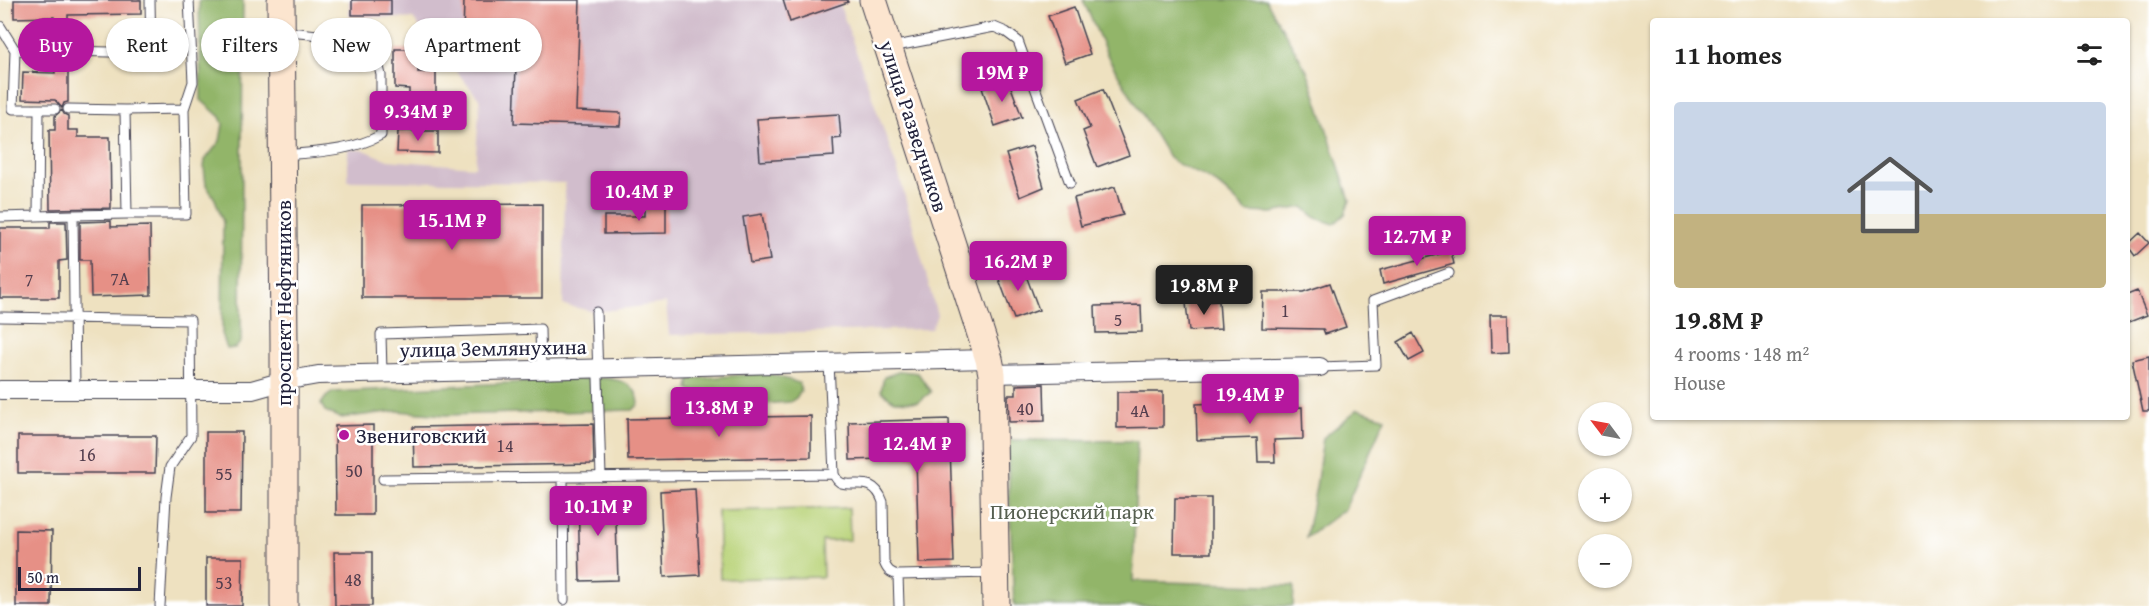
<!DOCTYPE html>
<html lang="en">
<head>
<meta charset="utf-8">
<style>
  :root { --surface:#fff; --page:#f2f2f2; --text:#222; --muted:#767676; --line:#e0e0e0; --accent:#b5179e }
  body { margin:0; font-family:"Gentium Book Plus",serif; background:var(--page); color:var(--text); height:100vh; display:flex; flex-direction:column; font-size:22px; white-space:nowrap }
  * { box-sizing:border-box; margin:0 }
  p { font-size:20px; color:var(--muted) }
  .icon { flex:none; width:33px; height:33px; fill:none; stroke:currentColor; stroke-width:2; stroke-linecap:round; stroke-linejoin:round }
  .map { position:relative; flex:1; overflow:hidden }
  .side { position:absolute; left:1650px; top:18px; width:480px; height:402px; display:flex; flex-direction:column; background:var(--surface); border-radius:6px; box-shadow:0 2px 4px #0004 }
  .side>* { flex:none }
  .guide { position:absolute; left:18px; top:18px; width:570px; height:54px; display:flex; gap:12px }
  .needle { width:39px; rotate:302deg }
  .buttons { position:absolute; left:1578px; top:402px; display:grid; gap:12px }
  .buttons a { display:grid; place-items:center; width:54px; height:54px; border-radius:50%; background:var(--surface); box-shadow:0 2px 4px #0004; font-size:30px }
  .scale { position:absolute; left:18px; bottom:15px; width:123px; box-sizing:border-box; padding-left:6px; border:3px solid #22223b; border-top:0; font-size:16px; line-height:21px; white-space:nowrap; color:#22223b; -webkit-text-stroke:4px #fff; paint-order:stroke }
  .price { position:absolute; translate:-50% -51px; padding:0 14px; border-radius:6px; background:var(--accent); color:#fff; font-size:20px; line-height:39px; filter:drop-shadow(0 2px 3px #0008) }
  .price::after { content:''; position:absolute; left:50%; top:36px; width:18px; height:14px; margin-left:-9px; background:inherit; clip-path:polygon(0 0,100% 0,50% 100%) }
  .price.current { background:#222; color:#fff }
  ul { padding:0; list-style:none }
  li { display:grid; align-content:center; gap:12px; height:318px; padding:0 24px }
  li+li { border-top:2px solid var(--line) }
  li span { display:grid; place-items:center; height:186px; border-radius:6px; color:#555 }
  li>.icon { margin-inline-start:auto }
  span .icon { width:108px; height:108px; fill:#fffc; stroke-width:1 }
  li b { font-size:26px }
  h2 { display:flex; justify-content:space-between; align-items:center; height:72px; padding:0 24px; font-size:26px }
  .pill { padding:0 21px; border-radius:27px; background:var(--surface); box-shadow:0 2px 4px #0004; font-size:21px; line-height:54px }
  .pill.current { background:var(--accent); color:#fff }
  .map>svg:first-child { display:block }
  .industrial { fill:#d1bdcc }
  .green { fill:#b9d379; stroke:#6e7a5a; stroke-width:1.5 }
  .forest { fill:#92b569; stroke:#5a6c52; stroke-width:1.5 }
  .building { fill:#e69086 }
  .lines { fill:none; stroke-linecap:round; stroke-linejoin:round }
  .lane-casing { stroke:#413f4f; stroke-width:11 }
  .street-casing { stroke:#413f4f; stroke-width:20 }
  .secondary-casing { stroke:#413f4f; stroke-width:29 }
  .lane { stroke:#fff; stroke-width:9 }
  .street { stroke:#fff; stroke-width:18 }
  .secondary { stroke:#fce5cf; stroke-width:27 }
  .poi-dot { fill:#b5179e; stroke:#fff; stroke-width:2 }
  .labels { text-anchor:middle; dominant-baseline:central; stroke-width:5; stroke-linejoin:round; paint-order:stroke }
  .number-label { font-size:18px; fill:#533e4e }
  .street-label { font-size:21px; fill:#22223b; stroke:#fff }
  .poi-label { font-size:21px; fill:#22223b; stroke:#fff; text-anchor:start }
  .park-label { font-size:21px; fill:#576051; stroke:#fff }
</style>
</head>
<body>
<div class="map">
<svg width="2149" height="606" viewBox="0 0 2149 606">
  <rect width="100%" height="100%" fill="#fff"/>
  <filter id="ink" filterUnits="userSpaceOnUse"><feTurbulence type="fractalNoise" baseFrequency=".0167" numOctaves="2"/><feDisplacementMap in="SourceGraphic" scale="12" xChannelSelector="R" yChannelSelector="G"/><feConvolveMatrix kernelMatrix="1 2 1 2 8 2 1 2 1" color-interpolation-filters="sRGB"/></filter>
  <filter id="wash" filterUnits="userSpaceOnUse"><feTurbulence type="fractalNoise" baseFrequency=".008" numOctaves="4" result="noise"/><feDisplacementMap in="SourceGraphic" scale="24" xChannelSelector="R" yChannelSelector="G"/><feGaussianBlur stdDeviation="1.35" result="paint"/><feColorMatrix in="noise" values="0 0 0 0 0 0 0 0 0 0 0 0 0 0 0 0 0 1.4 0 .05"/><feComposite in="paint" operator="in"/></filter>
  <g filter="url(#wash)">
    <rect width="100%" height="100%" fill="#eee1c0"/>
    <path class="industrial" d="M349 0H838L898 171 937 315 931 329 669 335 666 303 596 312 563 305 565 183 348 181V149L364 150 388 160 475 167 480 100 413 19 349 16Z"/>
    <path class="green" d="M849 508 850 540 822 541 823 577 720 579 718 511Z"/>
    <path class="forest" d="M199 0H243L241 342 235 348 227 349 222 334 223 222 215 199 206 185 204 168 205 160 220 141 223 124 220 117 201 100Z
      M1083 0H1266L1308 73 1350 200 1345 214 1334 224 1316 218 1303 207 1272 213 1247 212C1235 200 1225 189 1211 180 1197 172 1182 168 1169 158L1110 61Z
      M901 371 918 373 931 392 918 402 894 401 881 391 884 377Z
      M767 373 799 383 801 391 796 398 790 402C754 404 717 412 688 388L690 379Z
      M603 378C621 379 638 384 639 404L633 410 446 415 397 411 340 418 325 411 321 404 326 397 333 392Z
      M1358 409 1385 418 1345 509 1306 538 1316 487 1323 438Z
      M1007 440 1137 441 1133 581 1294 586 1293 606H1014Z"/>
    <g id="blocks">
      <path class="building" d="M14 0H141V14L68 15V44L64 45 61 50 59 46 55 44 54 17 14 18Z
        M352 0H391V15H352Z
        M464 0H580L576 111 621 113 620 126 514 123 517 38 463 36Z
        M783 0H847L848 2 790 22Z
        M1074 7 1090 54 1065 63 1048 16Z
        M395 49H419L418 72H436V103L409 102V89L395 88Z
        M62 52 64 56 68 58V102L64 103 62 108 55 100 22 99 23 72 55 73V58L59 57Z
        M1008 79 1022 117 995 126 982 88Z
        M1103 89 1129 155 1097 167 1083 131 1090 128 1078 99Z
        M62 110 64 114 68 116V130H78V137H110L111 208 50 209 49 130H55V116Z
        M839 114 841 138 833 139 834 156 760 161 757 119Z
        M398 131H438V153L397 152Z
        M1032 146 1044 187 1020 197 1006 154Z
        M1115 187 1123 215 1081 226 1074 198Z
        M645 203H666V233L604 234V216H645Z
        M542 204V298H362V205Z
        M762 214 770 260 750 263 743 217Z
        M111 221V227L150 226 151 295 91 297 90 260H80V222Z
        M50 222H66L67 260 59 261V298H0V228H50Z
        M2140 233 2149 243 2135 256 2127 245Z
        M1451 251 1454 264 1383 284 1380 270Z
        M1022 265 1039 310 1014 319 997 274Z
        M1330 283 1346 327 1325 334 1323 329 1262 328 1263 292H1303Z
        M2137 291 2147 315 2127 323V295Z
        M1219 301 1221 329 1189 331 1186 303Z
        M1141 305 1142 332 1096 333 1095 306Z
        M1490 315H1508L1509 352 1491 353Z
        M1413 333 1424 353 1409 361 1398 342Z
        M2149 356V411H2143L2132 360Z
        M1044 384 1045 421 1009 422 1008 395H1016V385Z
        M1117 392H1163V427L1117 428Z
        M1238 402V410L1302 407 1303 439 1274 440 1275 462H1258L1257 438 1197 440 1196 404Z
        M811 416V457L628 460 627 419Z
        M949 419 954 562 919 563 916 458 850 460 849 422Z
        M593 424 594 464 414 467 413 427Z
        M373 425V515H336L335 426Z
        M206 432H242L241 513H206Z
        M18 436H156L155 473H18Z
        M695 489 700 575 664 577 660 491Z
        M615 492 618 580 580 581 578 493Z
        M1175 498H1211V553H1174Z
        M16 530 52 531 51 606H16Z
        M334 552H372V606H335Z
        M206 558H243L242 606H206Z"/>
    </g>
  </g>
  <g filter="url(#ink)">
    <use href="#blocks" fill-opacity="0" stroke="#413f4f" stroke-width="1.5"/>
    <g class="lines">
      <g class="lane-casing">
        <path id="lane" d="M0 26 15 50 13 109H55
          M285 32C318 34 344 37 375 51L381 75V135C351 151 319 152 285 155
          M891 47 994 27 1006 32 1018 41 1070 183
          M15 50 55 51
          M68 51 151 53 150 0
          M68 109 125 110
          M184 109 193 82 189 0
          M38 216 39 109
          M0 217 73 215
          M596 312 601 477
          M0 317 190 320 191 436 170 467 166 497 160 606
          M829 362 834 474C842 498 871 467 883 502L884 562C887 570 890 573 898 575L993 573
          M1320 367 1376 365 1373 301 1449 273
          M382 373 381 334 540 329 541 369
          M75 390 73 215 127 214 125 110 184 109 186 214H127
          M563 477 564 600
          M383 479 834 474
          M898 575 899 606"/>
      </g>
      <g class="street-casing">
        <path id="street" d="M992 374 1320 367
          M0 390H252L284 381 318 375 989 359"/>
      </g>
      <g class="secondary-casing">
        <path id="secondary" d="M281 0 284 343V606
          M873 0 989 359 992 374 996 606"/>
      </g>
      <use href="#lane" class="lane"/>
      <use href="#street" class="street"/>
      <use href="#secondary" class="secondary"/>
    </g>
  </g>
  <circle class="poi-dot" cx="344" cy="435" r="6"/>
  <g class="labels">
    <g class="number-label">
      <text x="120" y="278">7А</text>
      <text x="29" y="279">7</text>
      <text x="1285" y="310">1</text>
      <text x="1118" y="319">5</text>
      <text x="1025" y="408">40</text>
      <text x="1140" y="410">4А</text>
      <text x="505" y="445">14</text>
      <text x="87" y="454">16</text>
      <text x="354" y="470">50</text>
      <text x="224" y="473">55</text>
      <text x="353" y="579">48</text>
      <text x="224" y="582">53</text>
    </g>
    <g class="street-label">
      <text transform="translate(914 126) rotate(72)">улица Разведчиков</text>
      <text transform="translate(283 303) rotate(-90)">проспект Нефтяников</text>
      <text transform="translate(493 348) rotate(-1)">улица Землянухина</text>
    </g>
    <g class="poi-label">
      <text x="356" y="435">Звениговский</text>
    </g>
    <g class="park-label">
      <text x="1072" y="511">Пионерский парк</text>
    </g>
  </g>
</svg>
<div class="buttons">
<a><svg class="needle" viewBox="-14 -14 28 28"><path d="M0-13l5 13h-10z" fill="#e53935"/><path d="M0 13l5-13h-10z" fill="#767676"/></svg></a>
<a>+</a>
<a>−</a>
</div>
<div class="scale">50 m</div>
<b class="price" style="left:1002px;top:103px">19M ₽</b>
<b class="price" style="left:418px;top:142px">9.34M ₽</b>
<b class="price" style="left:639px;top:222px">10.4M ₽</b>
<b class="price" style="left:452px;top:251px">15.1M ₽</b>
<b class="price" style="left:1417px;top:267px">12.7M ₽</b>
<b class="price" style="left:1018px;top:292px">16.2M ₽</b>
<b class="price current" style="left:1204px;top:316px">19.8M ₽</b>
<b class="price" style="left:1250px;top:425px">19.4M ₽</b>
<b class="price" style="left:719px;top:438px">13.8M ₽</b>
<b class="price" style="left:917px;top:474px">12.4M ₽</b>
<b class="price" style="left:598px;top:537px">10.1M ₽</b>
<div class="guide">
<a class="pill current">Buy</a>
<a class="pill">Rent</a>
<a class="pill">Filters</a>
<a class="pill">New</a>
<a class="pill">Apartment</a>
</div>
<section class="side">
<h2>11 homes<svg class="icon" aria-label="filters" viewBox="0 0 24 24"><path d="M4 7h16M4 17h16"/><circle cx="9" cy="7" r="2"/><circle cx="15" cy="17" r="2"/></svg></h2>
<ul>
<li><span style="background:linear-gradient(#c9d6e8 60%,#c2b280 0)"><svg class="icon" aria-label="home" viewBox="0 0 24 24"><path d="M3 11l9-7 9 7M6 9v11h12V9"/></svg></span><div><b>19.8M ₽</b><p>4 rooms · 148 m²</p><p>House</p></div></li>
</ul>
</section>
</div>
</body>
</html>
